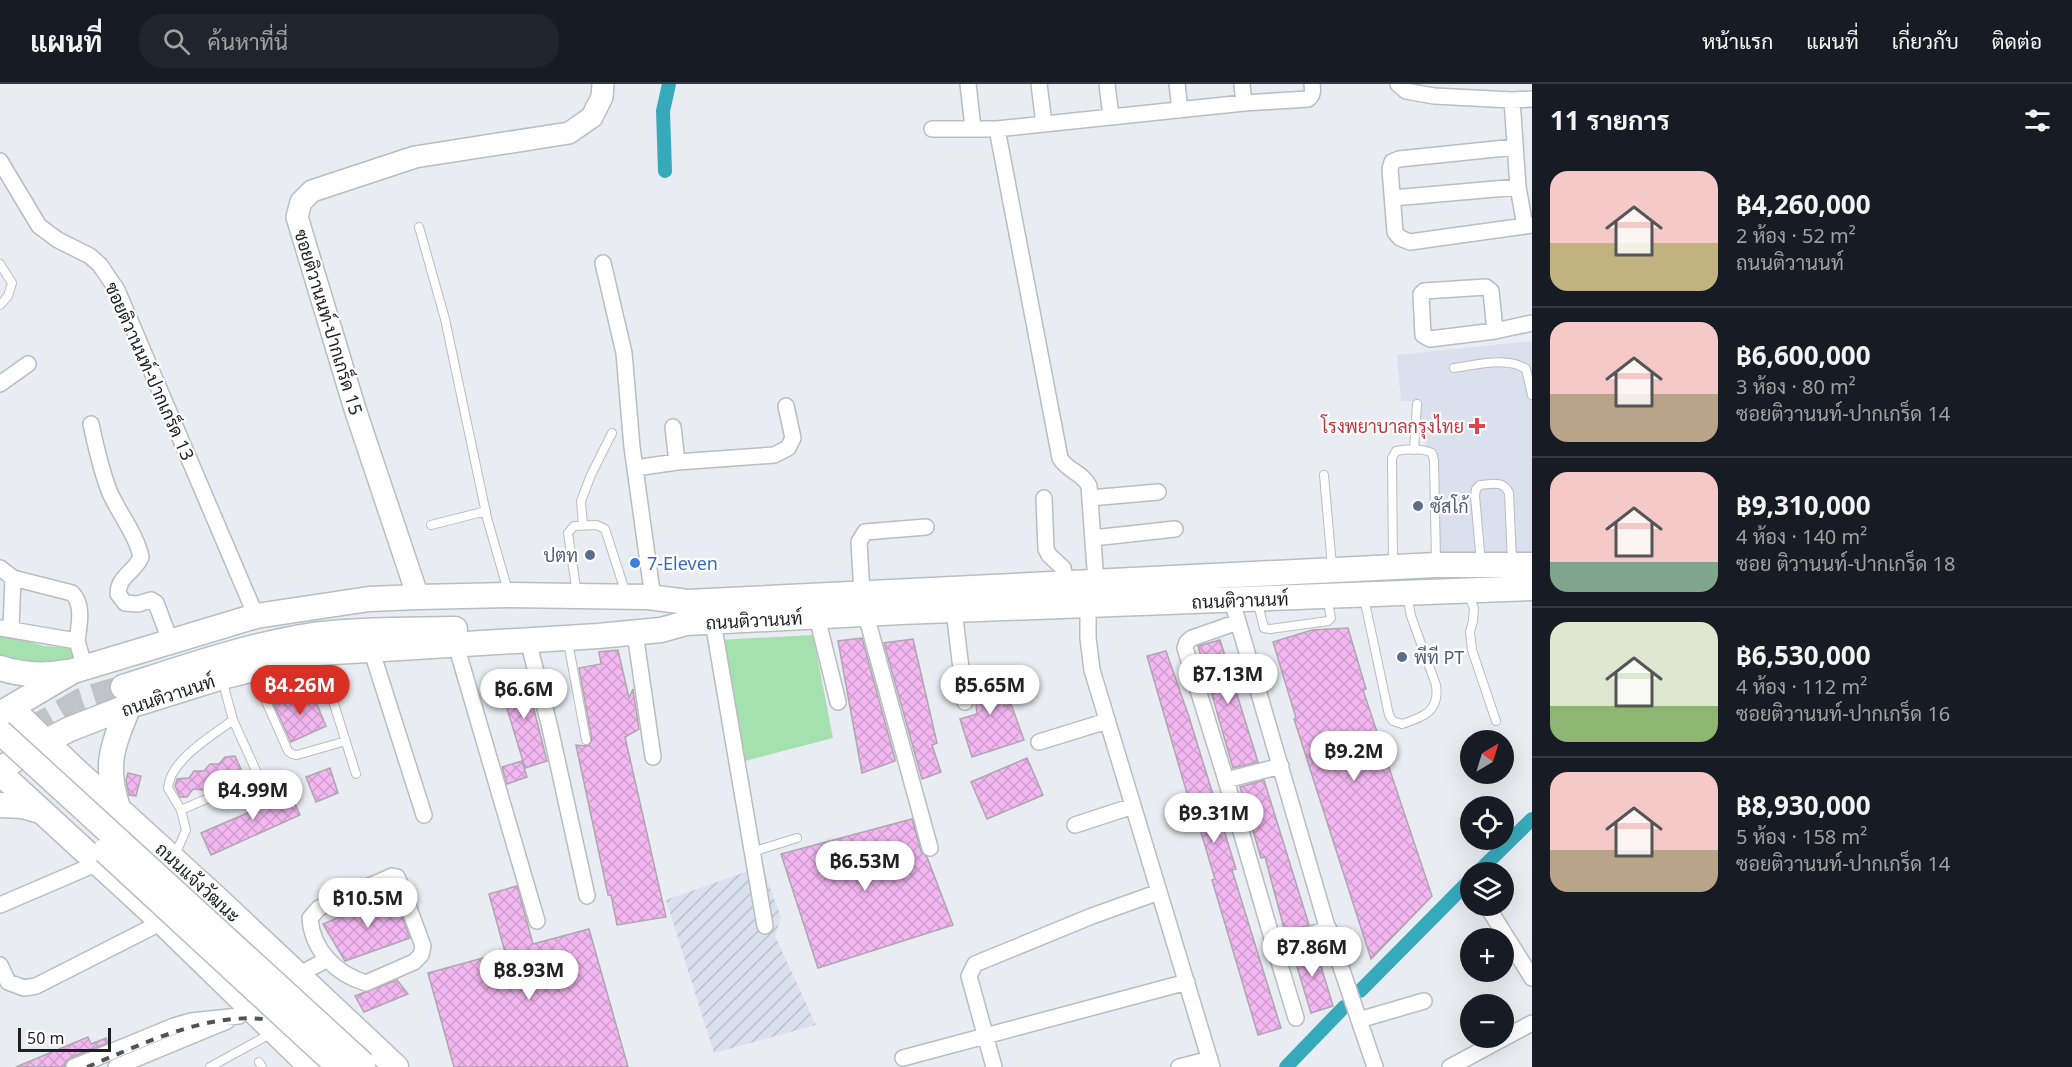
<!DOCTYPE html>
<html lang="th">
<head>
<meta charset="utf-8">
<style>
  :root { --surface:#171b24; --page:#20242c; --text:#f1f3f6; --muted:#9ea1a6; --line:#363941; --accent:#d93025 }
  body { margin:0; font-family:"Noto Sans",Sarabun,sans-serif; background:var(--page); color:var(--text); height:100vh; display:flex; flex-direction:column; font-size:22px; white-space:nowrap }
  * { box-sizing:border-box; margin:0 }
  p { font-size:20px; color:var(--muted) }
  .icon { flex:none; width:33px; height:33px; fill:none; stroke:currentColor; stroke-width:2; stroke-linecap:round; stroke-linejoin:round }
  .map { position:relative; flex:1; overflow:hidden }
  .drawer { display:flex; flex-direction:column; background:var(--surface); width:540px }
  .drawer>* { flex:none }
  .needle { width:39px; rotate:38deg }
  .tools { position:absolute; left:1460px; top:646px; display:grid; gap:12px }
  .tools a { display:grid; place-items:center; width:54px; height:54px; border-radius:50%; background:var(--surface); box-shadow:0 6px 24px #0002; font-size:30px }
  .scale { position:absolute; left:18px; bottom:15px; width:93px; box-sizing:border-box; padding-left:6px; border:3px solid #1e1f21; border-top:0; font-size:16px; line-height:21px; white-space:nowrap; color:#1e1f21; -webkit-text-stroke:4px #fff; paint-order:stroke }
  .price { position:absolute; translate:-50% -51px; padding:0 14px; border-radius:21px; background:#fff; color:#222; font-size:20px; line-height:39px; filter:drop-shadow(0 2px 3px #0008) }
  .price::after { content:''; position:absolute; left:50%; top:36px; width:18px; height:14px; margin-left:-9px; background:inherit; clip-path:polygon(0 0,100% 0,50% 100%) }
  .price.on { background:var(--accent); color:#fff }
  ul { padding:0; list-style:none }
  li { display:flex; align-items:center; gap:18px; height:150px; padding:0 18px }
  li+li { border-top:2px solid var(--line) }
  li span { display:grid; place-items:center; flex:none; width:168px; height:120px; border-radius:18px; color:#555 }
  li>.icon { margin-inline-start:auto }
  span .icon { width:72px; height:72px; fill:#fffc; stroke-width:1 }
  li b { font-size:26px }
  h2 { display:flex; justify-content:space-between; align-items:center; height:72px; padding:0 18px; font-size:26px }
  header { display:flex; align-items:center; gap:36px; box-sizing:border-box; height:84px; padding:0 30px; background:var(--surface); border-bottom:2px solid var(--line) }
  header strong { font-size:28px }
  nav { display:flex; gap:33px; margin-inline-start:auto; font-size:21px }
  .search { width:420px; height:54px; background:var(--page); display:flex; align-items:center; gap:15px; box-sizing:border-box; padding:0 21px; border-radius:24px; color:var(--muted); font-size:22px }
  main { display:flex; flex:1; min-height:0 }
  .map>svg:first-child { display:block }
  .built { fill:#dae0ed }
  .industrial { fill:url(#industrial-furrows) }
  .park { fill:#a5e0af }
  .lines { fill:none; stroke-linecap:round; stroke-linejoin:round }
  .canal { stroke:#36aabb; stroke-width:14 }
  .building { fill:url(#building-cross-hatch); stroke:#ada8ad; stroke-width:1.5 }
  .primary-tunnel { stroke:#c0c3c8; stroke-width:24; stroke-dasharray:24 12; stroke-linecap:butt }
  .lane-casing { stroke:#b9bcc1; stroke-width:10 }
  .street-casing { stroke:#b9bcc1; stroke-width:18 }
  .secondary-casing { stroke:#b9bcc1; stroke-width:24 }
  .primary-casing { stroke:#b9bcc1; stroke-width:27 }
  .lane { stroke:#fff; stroke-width:8 }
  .street { stroke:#fff; stroke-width:15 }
  .secondary { stroke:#fff; stroke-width:21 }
  .primary { stroke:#fff; stroke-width:24 }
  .rail { stroke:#505255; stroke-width:4; stroke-dasharray:8 8; stroke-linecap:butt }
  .primary-bridge-casing { stroke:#b9bcc1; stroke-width:27; stroke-linecap:butt }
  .primary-bridge { stroke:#fff; stroke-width:24 }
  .health-dot { fill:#e0444e; stroke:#fff; stroke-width:2 }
  .service-dot { fill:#5c6f8a; stroke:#fff; stroke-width:2 }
  .shop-dot { fill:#3f7fe0; stroke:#fff; stroke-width:2 }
  .labels { text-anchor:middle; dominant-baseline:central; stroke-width:4.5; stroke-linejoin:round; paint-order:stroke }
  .street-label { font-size:18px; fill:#1e1f21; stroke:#fff }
  .health-label { font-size:18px; fill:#be3a42; stroke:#fff; text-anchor:end }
  .service-label { font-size:18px; fill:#4e5e75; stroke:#fff; text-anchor:start }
  .shop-label { font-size:18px; fill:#366cbe; stroke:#fff; text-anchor:start }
</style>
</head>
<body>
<header>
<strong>แผนที่</strong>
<div class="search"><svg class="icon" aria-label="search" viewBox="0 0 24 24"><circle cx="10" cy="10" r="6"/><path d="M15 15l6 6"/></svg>ค้นหาที่นี่</div>
<nav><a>หน้าแรก</a><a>แผนที่</a><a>เกี่ยวกับ</a><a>ติดต่อ</a></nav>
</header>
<main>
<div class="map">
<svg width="1532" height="983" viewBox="0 0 1532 983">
  <defs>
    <pattern id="industrial-furrows" width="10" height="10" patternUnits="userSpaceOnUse" patternTransform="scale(1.5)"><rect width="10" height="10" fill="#dae0ed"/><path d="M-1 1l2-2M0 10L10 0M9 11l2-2" fill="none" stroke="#bbc0cb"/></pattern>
    <pattern id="building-cross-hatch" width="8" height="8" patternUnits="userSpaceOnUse" patternTransform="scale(1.5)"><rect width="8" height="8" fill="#f3b7f1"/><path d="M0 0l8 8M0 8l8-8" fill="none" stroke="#d09dce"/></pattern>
  </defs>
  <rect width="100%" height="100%" fill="#e9ecf2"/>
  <path class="built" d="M1532 257V469L1436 473 1434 376 1427 366 1418 317H1401L1397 271Z"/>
  <path class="industrial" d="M762 782 781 833 775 852 816 941 714 969 666 816Z"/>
  <path class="park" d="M0 549 44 562 72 564 75 586 0 578Z
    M813 551 833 654 741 678 717 556Z"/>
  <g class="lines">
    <path class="canal" d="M665 87 663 27 669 0
      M1477 789 1532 735
      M1360 907 1470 796
      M1286 983 1344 923"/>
  </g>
  <path class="building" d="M1348 544 1366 605 1363 606 1432 812 1371 875 1294 635 1296 634 1273 558 1312 546Z
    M862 554 895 675V677L862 689 838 557Z
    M913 555 937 659 932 661 941 688 922 695 884 559Z
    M1220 556 1258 678 1233 684 1198 562Z
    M618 566 629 614 633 605V606L639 645 625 653 666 833 617 841 611 811H608L576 661 588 662 592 656 579 584 601 580 599 568Z
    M1166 567 1189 633 1236 785 1232 786 1281 944 1258 951 1212 796 1215 795 1190 712 1188 713 1147 572Z
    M1000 584 1004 622 1011 620 1024 656 972 673 960 635 977 630 973 585Z
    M525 590 547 677 525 684 499 598Z
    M311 606 326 642 291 658 274 621Z
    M235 672 241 685 234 692H224L218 699 209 698 203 706 193 705 187 713H180L175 702 177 695 189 694 194 687H204L210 680H219L225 673Z
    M1027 674 1043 711 987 735 971 698Z
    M522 677 527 693 507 700 502 683Z
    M330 684 338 709 316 718 306 693Z
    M128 689 141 692 136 712 129 711 126 696Z
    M1264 696 1309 841 1285 848 1265 773 1261 774 1240 703Z
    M287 703 300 731 211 771 201 749 252 727 249 720Z
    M912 735 921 767 927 773 953 841 818 884 781 770Z
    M517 802 533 860 589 845 628 983H454L428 889 505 868 489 810Z
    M393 810 410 854 345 877 323 840Z
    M1314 859 1333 922 1311 929 1292 866Z
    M397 896 408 910 364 928 355 912Z
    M88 953 91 960 106 954 108 959 70 974 66 978 64 983H16Z"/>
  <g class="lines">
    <path class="primary-tunnel" d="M0 665 24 649 81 616 123 603"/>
    <g class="lane-casing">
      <path id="lane" d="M419 143 445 235 487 434 508 507
        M0 180 12 199 8 212 0 221
        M1454 284C1475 281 1508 272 1526 285L1532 311
        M1414 366 1417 320
        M1324 391 1332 482
        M431 441 486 427
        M583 441 581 417 591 391 612 349
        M1393 479 1392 374 1396 367C1406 365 1423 364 1432 369L1434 376 1436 477
        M1481 479 1475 412 1476 405 1480 401C1492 400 1503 396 1509 409L1512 477
        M1468 509 1474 524 1473 537 1470 548 1472 566 1496 637
        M577 510 568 449 574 442 597 441 605 445 626 510
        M1364 514 1389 631 1393 637 1402 640C1423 633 1440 628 1436 601L1411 532 1407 511
        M1257 516 1264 544 1270 545 1328 537 1331 534 1327 514
        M568 558 586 656
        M323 585 356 690
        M324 588 266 600 261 606 288 667 292 670 297 671 346 657
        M181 726 168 704C170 676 212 652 233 636
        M752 768 797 754
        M175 771 186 746 181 726 257 693 258 691 233 636 222 595
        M259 978 262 983
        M210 983 272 949"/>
    </g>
    <g class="street-casing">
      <path id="street" d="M968 0 973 44
        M1039 0 1044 40
        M1107 0 1111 33
        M1177 0 1180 26
        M1242 0 1244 19
        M1398 0 1406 7 1434 12 1512 16 1532 15
        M1512 16 1518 103 1525 142 1532 141
        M932 45H997L1244 19 1308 15C1313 11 1313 7 1312 0
        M997 45 1060 374C1066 386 1083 389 1089 402L1096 498
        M1515 63 1399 75 1392 78 1390 85 1395 148 1400 154 1410 158 1525 142
        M0 77 39 142 58 156 90 172 100 181 117 206 256 532
        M1393 114 1518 103
        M603 179 624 269 632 363 653 514
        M1486 203 1491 207 1495 247 1430 255 1423 251 1421 210 1424 207Z
        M1495 247 1532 239
        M0 300 28 280
        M91 340C96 363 101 387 110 409 120 431 136 450 141 473 135 488 118 492 118 510L125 519 138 520 151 516 156 519 171 559
        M673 343 677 378
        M635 384 677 378 774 371 788 364 793 354 786 322
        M1044 414 1046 465 1049 471 1063 484 1066 500
        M1090 414 1158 408
        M1093 454 1175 445
        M0 484 13 494 72 509C84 521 79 541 77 557
        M862 509 859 458 865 448 926 443
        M1232 517 1326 839 1375 983
        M1088 522V554L1092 586 1212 983
        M954 526 965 618
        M866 531 930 764
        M817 533 838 618
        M713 538 765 842
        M1238 538 1192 554 1187 558 1185 564 1226 696 1274 861
        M0 544 77 557 85 584
        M11 544 13 494
        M635 549 653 673
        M528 556 550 644 587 812
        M456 561 537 837
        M371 565 424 731
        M1039 658 1107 637
        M1226 696 1281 682
        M1075 741 1133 722
        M392 792 397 793 399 797 423 862 421 871 414 878 366 899C336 890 312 866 310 834L319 824Z
        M0 821 98 779
        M1487 822 1532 894
        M0 881 8 898 24 904 36 902 162 838
        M298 891 326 876
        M1296 934 1274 861 1329 845
        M1359 936 1424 917
        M903 974 1187 898
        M74 983 174 942 191 937 239 932
        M116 983 227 937
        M994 983 969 892 975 880 1092 832 1159 808
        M1179 983 1210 975
        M1450 983 1532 939"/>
    </g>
    <g class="secondary-casing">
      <path id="secondary" d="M418 513 355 325 297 133 301 118 312 107 415 73 569 49 592 33 602 13 603 0"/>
    </g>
    <g class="primary-casing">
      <path id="primary" d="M0 584C21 591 44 592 66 588
        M123 603C186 583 248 561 313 551 360 545 408 546 455 545
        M11 624 71 682 215 813 396 983
        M0 630 73 587 256 532 369 515 418 513 509 511 577 512 648 513 688 518 1436 481H1532
        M0 685 46 657 70 645 129 622 222 593 318 569 598 552 661 546 686 539 901 528 1532 504
        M0 689 162 838 311 983
        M0 721 23 722 40 727
        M118 724C104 681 112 663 129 622"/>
    </g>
    <use href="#lane" class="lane"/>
    <use href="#street" class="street"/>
    <use href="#secondary" class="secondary"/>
    <use href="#primary" class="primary"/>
    <path class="rail" d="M87 983C155 955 235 913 309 947 327 956 342 970 357 983"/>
    <g class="primary-bridge-casing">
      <path id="primary-bridge" d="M0 648 363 980
        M105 767 339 983"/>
    </g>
    <use href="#primary-bridge" class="primary-bridge"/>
  </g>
  <path class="health-dot" d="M1474 333h6v6h6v6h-6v6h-6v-6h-6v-6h6z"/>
  <g class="service-dot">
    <circle cx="1418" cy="422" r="6"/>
    <circle cx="590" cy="471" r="6"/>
    <circle cx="1402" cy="573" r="6"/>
  </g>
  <circle class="shop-dot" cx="635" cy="479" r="6"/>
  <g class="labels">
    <g class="street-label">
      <text transform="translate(329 238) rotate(73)">ซอยติวานนท์-ปากเกร็ด 15</text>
      <text transform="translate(150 287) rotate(66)">ซอยติวานนท์-ปากเกร็ด 13</text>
      <text transform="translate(1240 516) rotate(-2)">ถนนติวานนท์</text>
      <text transform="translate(754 536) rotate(-3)">ถนนติวานนท์</text>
      <text transform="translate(168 611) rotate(-18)">ถนนติวานนท์</text>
      <text transform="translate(198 798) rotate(43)">ถนนแจ้งวัฒนะ</text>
    </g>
    <g class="health-label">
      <text x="1464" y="342">โรงพยาบาลกรุงไทย</text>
    </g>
    <g class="service-label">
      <text x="1430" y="422">ซัสโก้</text>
      <text x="578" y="471" text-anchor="end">ปตท</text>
      <text x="1414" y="573">พีที PT</text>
    </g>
    <g class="shop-label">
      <text x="647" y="479">7-Eleven</text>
    </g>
  </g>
</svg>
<div class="tools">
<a><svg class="needle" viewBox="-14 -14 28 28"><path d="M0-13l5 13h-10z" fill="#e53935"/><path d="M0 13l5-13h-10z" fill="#9ea1a6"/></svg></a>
<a><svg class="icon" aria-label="locate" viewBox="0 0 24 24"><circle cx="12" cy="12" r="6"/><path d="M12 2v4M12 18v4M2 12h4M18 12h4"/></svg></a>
<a><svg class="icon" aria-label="layers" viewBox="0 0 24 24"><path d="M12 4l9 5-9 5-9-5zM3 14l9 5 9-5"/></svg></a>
<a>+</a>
<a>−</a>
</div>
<div class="scale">50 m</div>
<b class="price" style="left:1228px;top:621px">฿7.13M</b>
<b class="price on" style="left:300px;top:632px">฿4.26M</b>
<b class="price" style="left:990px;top:632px">฿5.65M</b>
<b class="price" style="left:524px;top:636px">฿6.6M</b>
<b class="price" style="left:1354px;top:698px">฿9.2M</b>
<b class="price" style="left:253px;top:737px">฿4.99M</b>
<b class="price" style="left:1214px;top:760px">฿9.31M</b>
<b class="price" style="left:865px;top:808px">฿6.53M</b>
<b class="price" style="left:368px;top:845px">฿10.5M</b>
<b class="price" style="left:1312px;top:894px">฿7.86M</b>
<b class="price" style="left:529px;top:917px">฿8.93M</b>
</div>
<section class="drawer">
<h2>11 รายการ<svg class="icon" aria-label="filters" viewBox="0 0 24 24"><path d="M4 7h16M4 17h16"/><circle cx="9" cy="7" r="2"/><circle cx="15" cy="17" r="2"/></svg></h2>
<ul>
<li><span style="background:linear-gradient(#f6c9c9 60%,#c2b280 0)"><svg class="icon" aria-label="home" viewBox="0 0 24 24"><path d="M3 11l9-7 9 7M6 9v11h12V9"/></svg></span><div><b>฿4,260,000</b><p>2 ห้อง · 52 m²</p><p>ถนนติวานนท์</p></div></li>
<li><span style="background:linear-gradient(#f6c9c9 60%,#b9a48a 0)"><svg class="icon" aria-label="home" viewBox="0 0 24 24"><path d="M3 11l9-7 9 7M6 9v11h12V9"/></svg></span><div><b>฿6,600,000</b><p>3 ห้อง · 80 m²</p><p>ซอยติวานนท์-ปากเกร็ด 14</p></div></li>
<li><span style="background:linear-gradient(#f6c9c9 75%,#7fa58c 0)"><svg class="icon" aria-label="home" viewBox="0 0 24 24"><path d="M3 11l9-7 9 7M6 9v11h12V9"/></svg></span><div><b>฿9,310,000</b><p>4 ห้อง · 140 m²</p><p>ซอย ติวานนท์-ปากเกร็ด 18</p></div></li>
<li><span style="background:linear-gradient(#dfe7d0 70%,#8fb573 0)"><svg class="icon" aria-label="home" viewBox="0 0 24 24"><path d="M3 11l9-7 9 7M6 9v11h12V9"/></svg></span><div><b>฿6,530,000</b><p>4 ห้อง · 112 m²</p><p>ซอยติวานนท์-ปากเกร็ด 16</p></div></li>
<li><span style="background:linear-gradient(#f6c9c9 65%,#b9a48a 0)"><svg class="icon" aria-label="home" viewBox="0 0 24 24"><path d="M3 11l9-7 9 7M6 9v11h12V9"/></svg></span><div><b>฿8,930,000</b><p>5 ห้อง · 158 m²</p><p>ซอยติวานนท์-ปากเกร็ด 14</p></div></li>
</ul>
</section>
</main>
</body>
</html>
